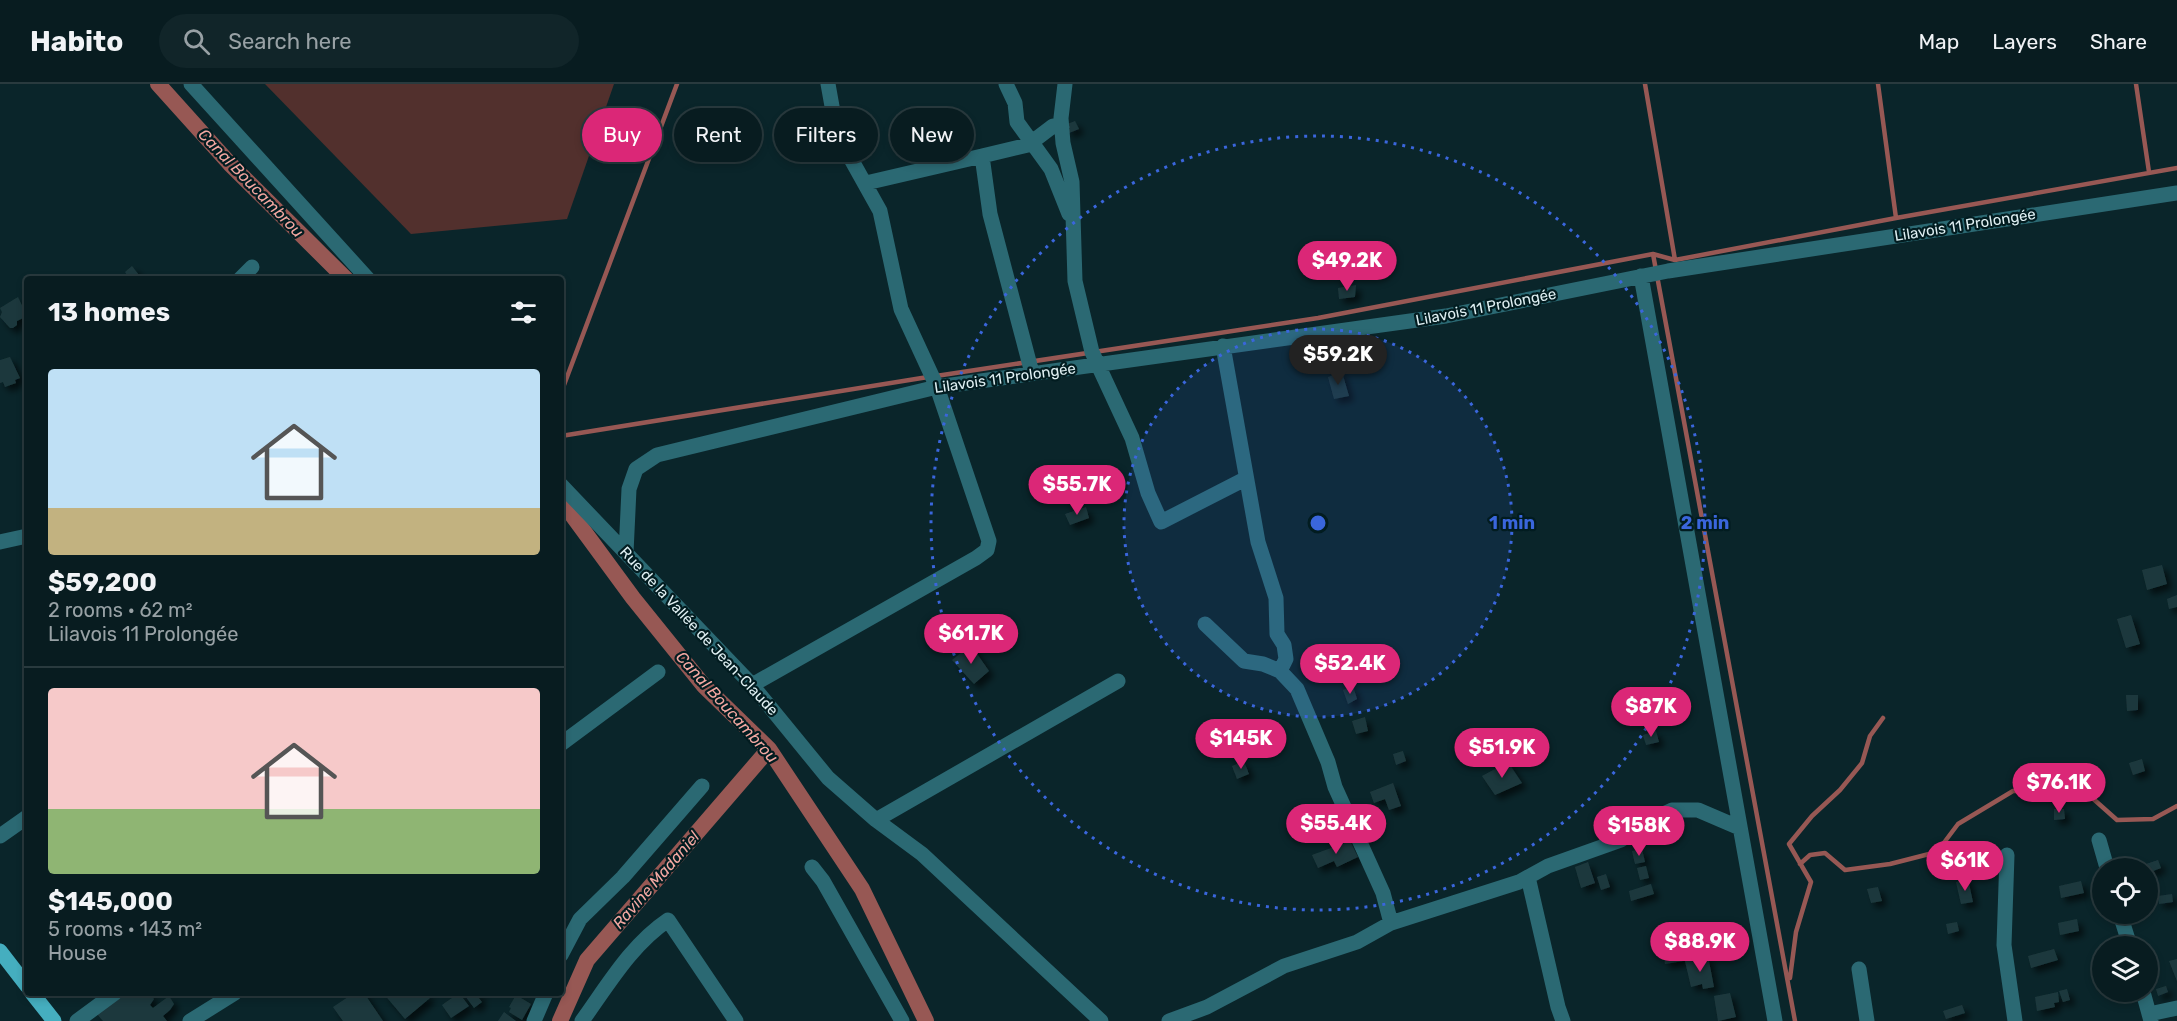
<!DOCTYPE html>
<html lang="en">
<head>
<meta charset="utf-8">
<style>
  :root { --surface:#081c20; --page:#112529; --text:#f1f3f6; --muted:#98a1a5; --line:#293a3e; --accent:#db2777 }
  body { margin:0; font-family:Rubik,sans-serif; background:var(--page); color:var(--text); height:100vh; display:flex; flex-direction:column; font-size:22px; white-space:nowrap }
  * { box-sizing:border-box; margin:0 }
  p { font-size:20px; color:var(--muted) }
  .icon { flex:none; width:33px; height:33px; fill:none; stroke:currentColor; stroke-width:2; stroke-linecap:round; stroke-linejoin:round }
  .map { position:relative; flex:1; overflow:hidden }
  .details { position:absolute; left:24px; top:192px; width:540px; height:720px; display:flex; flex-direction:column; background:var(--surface); border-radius:6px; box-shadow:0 3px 9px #0003,0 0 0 2px var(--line) }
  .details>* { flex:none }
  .top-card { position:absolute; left:582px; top:24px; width:570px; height:54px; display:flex; gap:12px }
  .fabs { position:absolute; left:2092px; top:774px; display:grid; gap:12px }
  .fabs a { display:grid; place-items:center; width:66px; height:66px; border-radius:50%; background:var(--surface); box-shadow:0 3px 9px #0003,0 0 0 2px var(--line); font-size:30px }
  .price { position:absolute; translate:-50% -51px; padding:0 14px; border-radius:21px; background:var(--accent); color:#fff; font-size:20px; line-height:39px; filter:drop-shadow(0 2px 3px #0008) }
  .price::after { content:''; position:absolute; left:50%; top:36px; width:18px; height:14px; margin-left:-9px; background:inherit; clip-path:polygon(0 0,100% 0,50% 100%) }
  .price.current { background:#222; color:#fff }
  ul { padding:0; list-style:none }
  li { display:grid; align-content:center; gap:12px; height:318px; padding:0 24px }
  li+li { border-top:2px solid var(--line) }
  li span { display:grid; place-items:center; height:186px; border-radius:6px; color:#555 }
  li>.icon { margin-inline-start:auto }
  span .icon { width:108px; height:108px; fill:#fffc; stroke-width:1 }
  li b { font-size:26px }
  h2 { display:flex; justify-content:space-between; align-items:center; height:72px; padding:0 24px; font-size:26px }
  .tag { padding:0 21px; border-radius:27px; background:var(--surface); box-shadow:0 3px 9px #0003,0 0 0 2px var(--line); font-size:21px; line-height:54px }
  .tag.current { background:var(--accent); color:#fff }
  header { display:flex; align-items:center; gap:36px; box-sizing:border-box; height:84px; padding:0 30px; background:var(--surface); border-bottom:2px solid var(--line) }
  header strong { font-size:28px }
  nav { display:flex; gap:33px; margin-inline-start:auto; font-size:21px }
  .search { width:420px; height:54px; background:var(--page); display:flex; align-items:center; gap:15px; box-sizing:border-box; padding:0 21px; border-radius:33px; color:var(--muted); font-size:22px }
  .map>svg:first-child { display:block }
  .green { fill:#52302d }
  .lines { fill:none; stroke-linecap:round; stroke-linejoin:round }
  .stream { stroke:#975854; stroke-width:4.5 }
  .canal { stroke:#975854; stroke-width:16 }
  .building { fill:#1e393d; filter:url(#shadow) }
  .minor { stroke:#2b6973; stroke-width:15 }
  .primary { stroke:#45aebf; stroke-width:15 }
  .ring { fill:none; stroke:#3a66dc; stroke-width:3; stroke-dasharray:3 6 }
  .labels { text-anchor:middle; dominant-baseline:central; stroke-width:4.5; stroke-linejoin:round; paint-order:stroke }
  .street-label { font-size:15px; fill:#dfeff2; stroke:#021c20 }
  .water-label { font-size:16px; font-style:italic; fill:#f4a8a2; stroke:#021c20 }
  .centre { fill:#3a66dc; stroke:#021c20; stroke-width:3 }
  .ring-label { font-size:18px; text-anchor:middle; font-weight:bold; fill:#3a66dc; stroke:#021c20; stroke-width:4.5; stroke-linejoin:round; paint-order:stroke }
</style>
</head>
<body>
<header>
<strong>Habito</strong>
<div class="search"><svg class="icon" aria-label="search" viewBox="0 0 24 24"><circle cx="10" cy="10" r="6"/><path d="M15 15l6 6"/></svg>Search here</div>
<nav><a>Map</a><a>Layers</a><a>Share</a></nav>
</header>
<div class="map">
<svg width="2177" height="937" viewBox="0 0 2177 937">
  <defs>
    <filter id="shadow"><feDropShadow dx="5" dy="5" stdDeviation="3" flood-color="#0009"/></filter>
  </defs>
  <rect width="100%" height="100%" fill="#0a252a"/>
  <path class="green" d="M265 0H614L567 135 411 150Z"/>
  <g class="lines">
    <path class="stream" d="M1645 0 1675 176
      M1878 0 1896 134
      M2136 0 2149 88
      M1653 170 1795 937
      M936 292 1318 234 1653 170 1675 176 1896 134 2177 84
      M561 309 677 0
      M561 352 928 293
      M1800 780 1810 771 1825 769 1845 786 1890 780 1937 768 1958 740 2013 707H2057L2090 712 2117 736 2153 735 2177 722
      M1790 894 1796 848 1811 798 1789 760 1812 732 1840 706 1862 679 1870 652 1883 634"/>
    <path class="canal" d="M158 0 230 80 346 195
      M561 416 633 514 704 602 769 665 862 805 926 937
      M560 937 587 876 769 665"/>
  </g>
  <path class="building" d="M1075 37 1079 45 1069 49 1065 41Z
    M132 182 142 195H130L125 188Z
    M1356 201 1355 213 1339 215 1338 204Z
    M18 213 27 232 17 237V241L13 244H10L0 233 2 228 0 224Z
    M10 273 20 294 15 296 16 299 5 303 3 298 0 299V276Z
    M1342 288 1349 312 1334 315 1328 293Z
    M1100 394 1102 404 1088 410 1082 400Z
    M1086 423 1089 434 1070 441 1065 430Z
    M2162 481 2167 500 2147 506 2142 486Z
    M2177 511V523L2169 525 2167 515Z
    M2131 531 2140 560 2126 564 2117 535Z
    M971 561 989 587 974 600 952 576Z
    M1353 602 1357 615 1348 620 1343 606Z
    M2126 611H2138V626L2127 627Z
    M1365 633 1368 647 1356 650 1352 637Z
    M1255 643 1263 655 1234 668 1227 654Z
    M1656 647 1659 658 1646 661 1643 651Z
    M1403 667 1406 677 1396 681 1393 670Z
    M2142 675 2145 687 2133 691 2129 679Z
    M1244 677 1249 690 1237 695 1232 682Z
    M1508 678 1522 699 1495 711 1482 692Z
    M1393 699 1401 722 1389 726 1385 715 1374 719 1370 708Z
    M2054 725H2064L2065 735 2054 736Z
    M1350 757 1358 773 1337 783 1334 777 1318 784 1312 771Z
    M1642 765 1645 778 1635 780 1632 767Z
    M2158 776 2161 784 2148 789V784H2144L2143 781Z
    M1588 778 1595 799 1581 804 1575 783Z
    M1646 782 1649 794 1640 796 1637 784Z
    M1606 790 1610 803 1601 806 1597 793Z
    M1968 795 1973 818 1961 820 1956 798Z
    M2081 797 2084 809 2061 814 2059 802Z
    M1651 800 1654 810 1631 817 1629 807Z
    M1878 803 1882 817 1871 819 1867 805Z
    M2172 810 2173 818 2159 820 2158 812Z
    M2077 835 2079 847 2060 851 2058 839Z
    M1957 838 1959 847 1948 850 1946 840Z
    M1681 860 1683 877 1665 880 1663 862Z
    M2054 865 2058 876 2031 884 2028 872Z
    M1708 872 1714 903 1703 905 1702 900 1691 903 1685 877Z
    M2177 875V897L2169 877Z
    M2166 902 2168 908 2158 912 2156 905Z
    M2067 905 2070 916 2063 918 2059 907Z
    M2058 908 2059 918 2054 919 2055 923 2037 927 2035 913Z
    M125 909H149L154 915 150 921 153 924 169 912 174 920 170 926 163 932 167 937H103L97 930Z
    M354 909H364L383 937H343L333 923Z
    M383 909H426L430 914 405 935Z
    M459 909 469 922 451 934 442 921Z
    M463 909H484L478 913 482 918 474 924Z
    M1730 909 1736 933 1718 937 1714 912Z
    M516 911 531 920 522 936 509 928 511 924 509 923Z
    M1962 921 1965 929 1946 935 1943 927Z
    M504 928 516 937H498Z"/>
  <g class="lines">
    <path class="minor" d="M191 0 368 195
      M1006 0 1015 19 1017 38 1051 85 1069 130
      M1065 0 1061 34 1063 59 1072 98 1075 197 1092 268 1132 354 1148 409 1161 438 1245 395
      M866 99 982 72
      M1641 192 1775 937
      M240 195 252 183
      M1223 262 1258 458 1276 514 1277 550 1284 561 1286 575 1280 587
      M1032 289 990 130 982 72 1028 61 1053 42 1062 43
      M561 401 752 601 828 694 876 736 922 770 1101 937
      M0 458 27 452
      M626 469 629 405 636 385 657 371 937 303 1446 232 1668 187 2177 109
      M1205 540 1244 577 1263 580 1280 587 1297 605 1328 678 1335 703 1383 809 1391 839
      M752 601 976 474 987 466 989 457 937 303 901 225 880 127 837 50 828 0
      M561 660 658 588
      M876 736 1118 597
      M0 752 27 733
      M2099 756 2107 784
      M2007 771 2004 861 2015 937
      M812 783 823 797 902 937
      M1528 793 1558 923 1563 937
      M2120 830 2130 862
      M561 871 580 835 623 793 702 702
      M1859 885 1867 937
      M2143 908 2151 937
      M2149 930 2177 924
      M77 937 115 909
      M190 937 235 909
      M534 937 546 909
      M582 937C608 901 631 861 668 836L736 937
      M1169 937 1207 923 1284 882 1357 858 1391 839 1519 798 1548 782 1621 756 1646 738 1672 726H1698L1740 744"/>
    <path class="primary" d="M0 867 27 902
      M32 909 54 937"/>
  </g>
  <circle cx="1318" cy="439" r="194" fill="#3a66dc" fill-opacity=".12"/>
  <g class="ring">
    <circle cx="1318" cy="439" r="194"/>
    <circle cx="1318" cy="439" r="387"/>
  </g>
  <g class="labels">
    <g class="street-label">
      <text transform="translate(1965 141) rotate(-9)">Lilavois 11 Prolongée</text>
      <text transform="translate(1486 223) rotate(-11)">Lilavois 11 Prolongée</text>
      <text transform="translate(1005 294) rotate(-8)">Lilavois 11 Prolongée</text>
      <text transform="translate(699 547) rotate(47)">Rue de la Vallée de Jean-Claude</text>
    </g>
    <g class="water-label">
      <text transform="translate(251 99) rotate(46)">Canal Boucambrou</text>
      <text transform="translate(727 623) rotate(48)">Canal Boucambrou</text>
      <text transform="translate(656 796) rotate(-49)">Ravine Madaniel</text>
    </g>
  </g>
  <circle cx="1318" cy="439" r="9" class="centre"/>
  <g class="ring-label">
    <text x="1512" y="445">1 min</text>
    <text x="1705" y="445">2 min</text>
  </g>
</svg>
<div class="fabs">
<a><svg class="icon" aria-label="locate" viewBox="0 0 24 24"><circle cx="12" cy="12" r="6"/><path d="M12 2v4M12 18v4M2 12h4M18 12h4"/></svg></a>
<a><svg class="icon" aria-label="layers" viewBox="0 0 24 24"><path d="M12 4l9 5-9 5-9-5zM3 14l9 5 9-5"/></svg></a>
</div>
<b class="price" style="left:1347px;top:208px">$49.2K</b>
<b class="price current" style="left:1338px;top:302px">$59.2K</b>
<b class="price" style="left:1077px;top:432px">$55.7K</b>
<b class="price" style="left:971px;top:581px">$61.7K</b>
<b class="price" style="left:1350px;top:611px">$52.4K</b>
<b class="price" style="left:1651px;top:654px">$87K</b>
<b class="price" style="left:1241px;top:686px">$145K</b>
<b class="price" style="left:1502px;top:695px">$51.9K</b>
<b class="price" style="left:2059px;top:730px">$76.1K</b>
<b class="price" style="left:1336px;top:771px">$55.4K</b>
<b class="price" style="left:1639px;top:773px">$158K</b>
<b class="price" style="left:1965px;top:808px">$61K</b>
<b class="price" style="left:1700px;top:889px">$88.9K</b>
<div class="top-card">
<a class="tag current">Buy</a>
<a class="tag">Rent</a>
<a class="tag">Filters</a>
<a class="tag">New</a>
</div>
<section class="details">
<h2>13 homes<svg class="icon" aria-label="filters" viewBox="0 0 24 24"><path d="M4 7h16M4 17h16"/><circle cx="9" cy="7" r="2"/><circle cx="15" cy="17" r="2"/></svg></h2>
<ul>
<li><span style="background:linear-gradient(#bfe0f5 75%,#c2b280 0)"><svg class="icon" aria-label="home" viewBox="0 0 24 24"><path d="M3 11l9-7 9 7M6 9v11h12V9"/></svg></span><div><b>$59,200</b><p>2 rooms · 62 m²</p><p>Lilavois 11 Prolongée</p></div></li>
<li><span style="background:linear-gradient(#f6c9c9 65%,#8fb573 0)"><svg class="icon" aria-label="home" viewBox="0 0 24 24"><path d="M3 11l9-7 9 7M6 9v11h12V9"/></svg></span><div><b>$145,000</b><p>5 rooms · 143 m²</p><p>House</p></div></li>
</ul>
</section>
</div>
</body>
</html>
